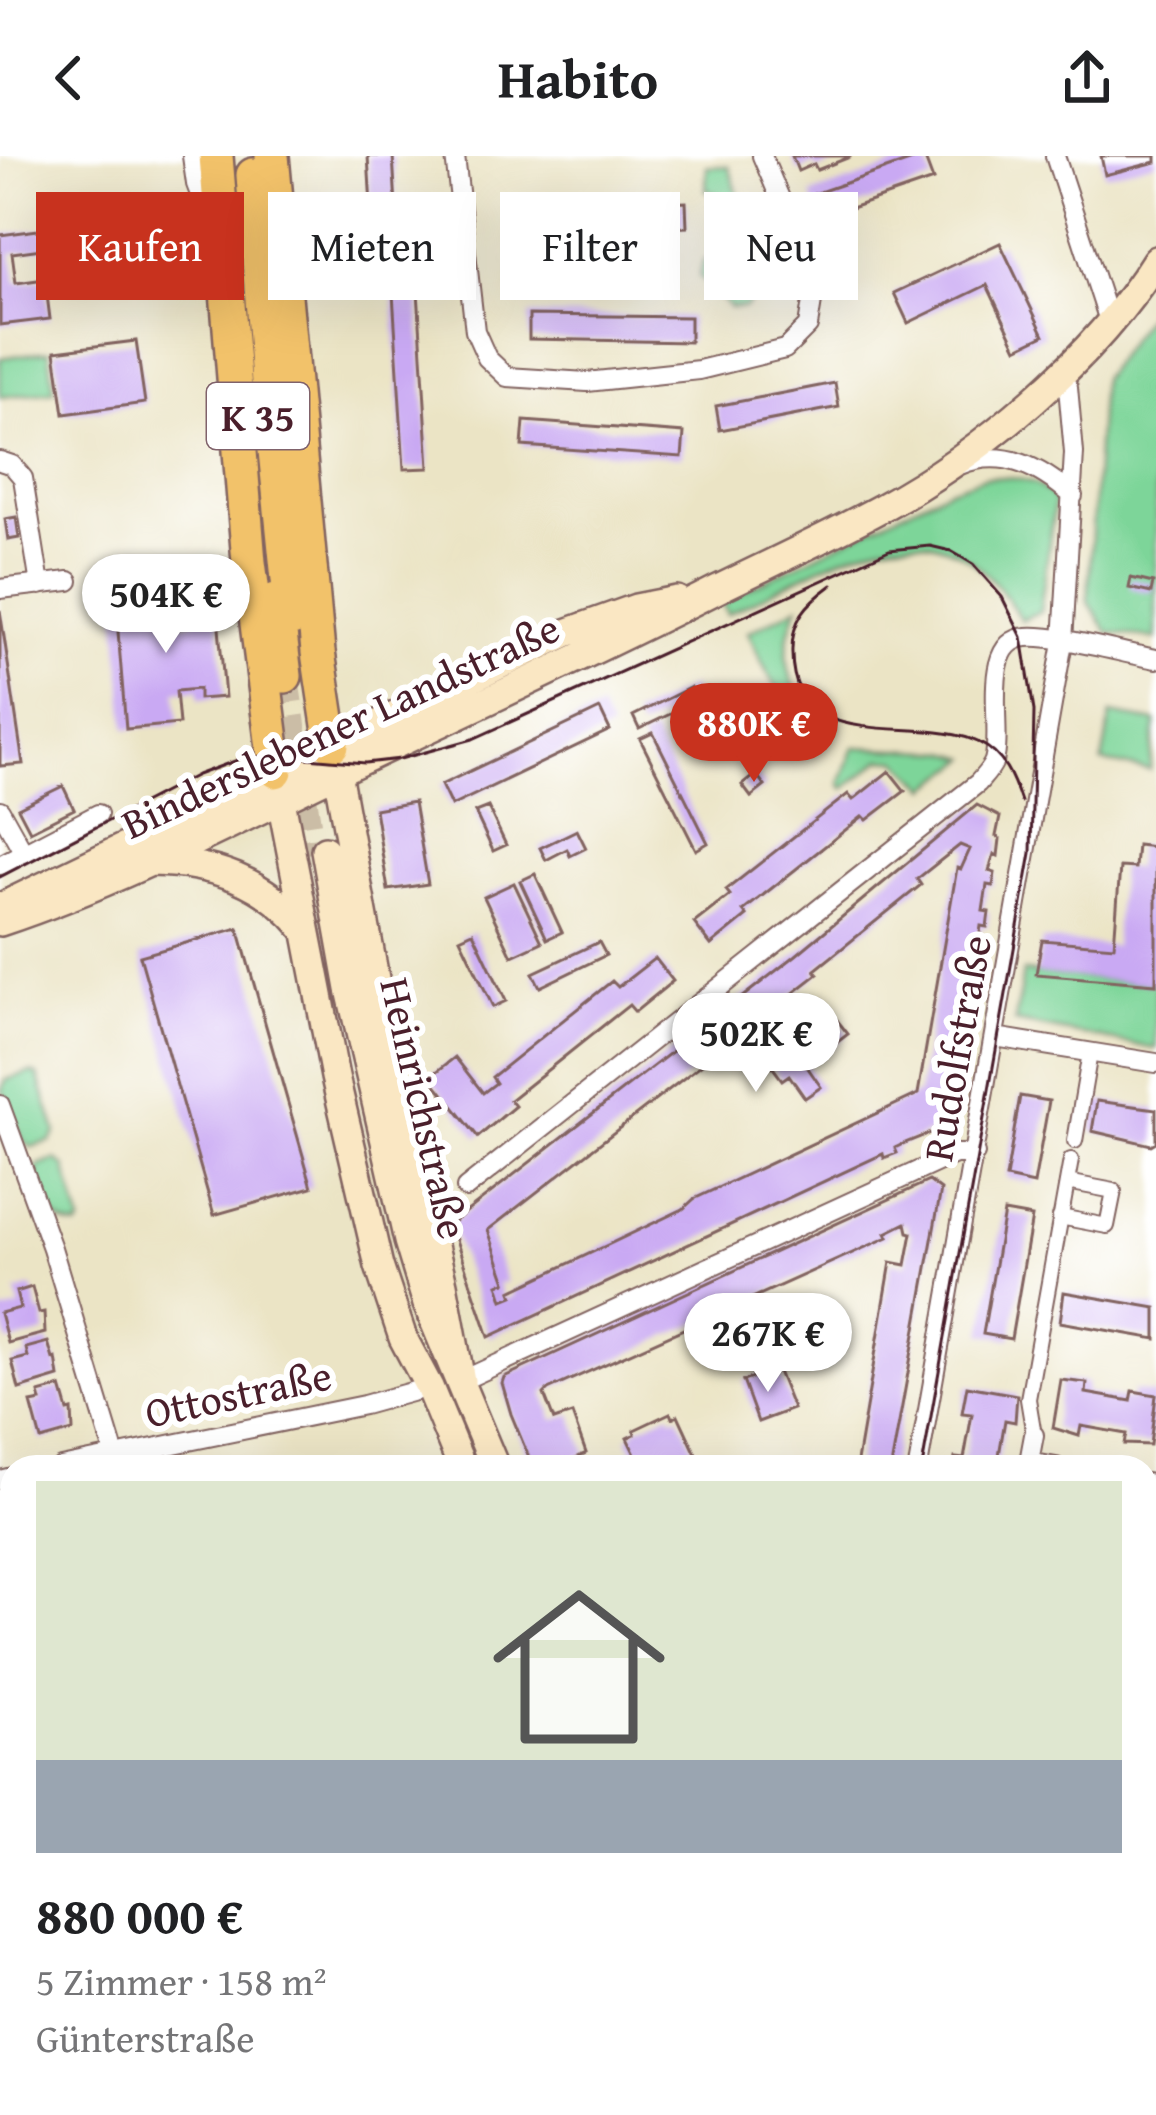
<!DOCTYPE html>
<html lang="de">
<head>
<meta charset="utf-8">
<style>
  :root { --surface:#fff; --page:#f6f6f6; --text:#202124; --muted:#757577; --line:#e0e0e0; --accent:#c8321e }
  body { margin:0; font-family:"Gentium Book Plus",serif; background:var(--page); color:var(--text); height:100vh; display:flex; flex-direction:column; font-size:45px; white-space:nowrap }
  * { box-sizing:border-box; margin:0 }
  p { font-size:39px; color:var(--muted) }
  .icon { flex:none; width:66px; height:66px; fill:none; stroke:currentColor; stroke-width:2; stroke-linecap:round; stroke-linejoin:round }
  .map { position:relative; flex:1; overflow:hidden }
  .drawer { position:absolute; left:0px; top:1299px; width:1158px; height:660px; display:flex; flex-direction:column; background:var(--surface); border-radius:36px 36px 0 0; box-shadow:0 12px 48px #0002 }
  .drawer>* { flex:none }
  .banner { position:absolute; left:36px; top:36px; width:1086px; height:108px; display:flex; gap:24px }
  .price { position:absolute; translate:-50% -102px; padding:0 27px; border-radius:42px; background:#fff; color:#222; font-size:39px; line-height:78px; filter:drop-shadow(0 3px 6px #0008) }
  .price::after { content:''; position:absolute; left:50%; top:72px; width:36px; height:27px; margin-left:-18px; background:inherit; clip-path:polygon(0 0,100% 0,50% 100%) }
  .price.selected { background:var(--accent); color:#fff }
  ul { padding:0; list-style:none }
  li { display:grid; align-content:center; gap:24px; height:636px; padding:0 36px }
  li+li { border-top:3px solid var(--line) }
  li span { display:grid; place-items:center; height:372px; border-radius:0px; color:#555 }
  li>.icon { margin-inline-start:auto }
  span .icon { width:216px; height:216px; fill:#fffc; stroke-width:1 }
  li b { font-size:51px }
  .tag { padding:0 42px; border-radius:0px; background:var(--surface); box-shadow:0 12px 48px #0002; font-size:42px; line-height:108px }
  .tag.selected { background:var(--accent); color:#fff }
  header { display:flex; justify-content:space-between; align-items:center; height:156px; padding:0 36px; background:var(--surface); font-size:54px; font-weight:700 }
  .map>svg:first-child { display:block }
  .green { fill:#7dd599; stroke:#647a62; stroke-width:3 }
  .building { fill:#c9a9f3; fill-rule:evenodd }
  .lines { fill:none; stroke-linecap:round; stroke-linejoin:round }
  .secondary-tunnel { stroke:#cbbda6; stroke-width:27; stroke-dasharray:27 14; stroke-linecap:butt }
  .pedestrian-casing { stroke:#826461; stroke-width:18 }
  .minor-casing { stroke:#826461; stroke-width:22 }
  .secondary-casing { stroke:#826461; stroke-width:32 }
  .trunk-casing { stroke:#826461; stroke-width:38 }
  .pedestrian { stroke:#fff; stroke-width:14 }
  .minor { stroke:#fff; stroke-width:18 }
  .secondary { stroke:#fae7c3; stroke-width:27 }
  .trunk { stroke:#f2c26a; stroke-width:33 }
  .tram { stroke:#4a1f2b; stroke-width:3 }
  .labels { text-anchor:middle; dominant-baseline:central; stroke-width:12; stroke-linejoin:round; paint-order:stroke }
  .shield { fill:#fff; stroke:#80626b; stroke-width:3 }
  .shield-label { font-size:39px; font-weight:bold; fill:#4a1f2b }
  .street-label { font-size:42px; fill:#4a1f2b; stroke:#fff }
</style>
</head>
<body>
<header><svg class="icon" aria-label="back" viewBox="0 0 24 24"><path d="M15 5l-7 7 7 7"/></svg>Habito<svg class="icon" aria-label="share" viewBox="0 0 24 24"><path d="M12 15V3M7 8l5-5 5 5M5 13v7h14v-7"/></svg></header>
<div class="map">
<svg width="1156" height="1959" viewBox="0 0 1156 1959">
  <rect width="100%" height="100%" fill="#fff"/>
  <filter id="ink" filterUnits="userSpaceOnUse"><feTurbulence type="fractalNoise" baseFrequency=".00833" numOctaves="2"/><feDisplacementMap in="SourceGraphic" scale="24" xChannelSelector="R" yChannelSelector="G"/><feConvolveMatrix kernelMatrix="1 2 1 2 8 2 1 2 1" color-interpolation-filters="sRGB"/></filter>
  <filter id="wash" filterUnits="userSpaceOnUse"><feTurbulence type="fractalNoise" baseFrequency=".004" numOctaves="4" result="noise"/><feDisplacementMap in="SourceGraphic" scale="48" xChannelSelector="R" yChannelSelector="G"/><feGaussianBlur stdDeviation="2.7" result="paint"/><feColorMatrix in="noise" values="0 0 0 0 0 0 0 0 0 0 0 0 0 0 0 0 0 1.4 0 .05"/><feComposite in="paint" operator="in"/></filter>
  <g filter="url(#wash)">
    <rect width="100%" height="100%" fill="#ebe4c5"/>
    <path class="green" d="M729 10 755 93 760 134 745 152H730L699 120 703 106 711 100 726 41 706 34 707 11Z
      M1156 147V483L1108 476 1088 445 1101 223Z
      M49 195 54 235 0 241V202Z
      M985 321C1012 321 1037 322 1055 344L1040 455 1021 464C937 321 838 406 727 458L722 446 949 333Z
      M798 451C776 501 787 546 838 570L837 573C787 564 766 517 748 476Z
      M1111 558 1156 566 1150 614 1102 606Z
      M854 591 948 596 969 602 928 632 898 604 882 603 844 633 840 628Z
      M1023 816 1156 828V893L1015 866Z
      M31 916 38 919 56 976 51 985 31 991 23 985 2 933 6 924Z
      M56 1004 65 1010 81 1066 78 1071C48 1069 44 1042 35 1018L38 1010Z
      M10 1335 12 1790 0 1791V1337Z"/>
    <g id="blocks">
      <path class="building" d="M368 0H393L399 99 374 101Z
        M792 0H850V1L817 14 814 8 798 15Z
        M924 0 933 24 819 63 811 39Z
        M1101 0H1156V6L1105 19Z
        M686 46 687 71 526 77 525 52Z
        M76 69 78 88 12 97 16 127 45 123 50 163 0 169V79Z
        M1000 87 1044 179 1017 192 987 129 908 167 894 137Z
        M418 135 429 312 404 313 393 137Z
        M529 159 690 161V186L529 183Z
        M136 185 145 247 64 258 55 195Z
        M835 227 839 251 720 274 716 250Z
        M524 265 684 277 682 301 522 290Z
        M16 361 19 382 8 384 5 363Z
        M1131 422 1153 427 1151 437 1129 432Z
        M167 435 170 468 193 466 191 439 216 437 225 541 199 543V533L176 535 179 568 126 573 115 439Z
        M0 454 23 608 0 610Z
        M691 531 697 545 639 573 633 560Z
        M717 535 797 592 788 604 708 547Z
        M600 553 610 574 451 650 441 629Z
        M653 577 708 687 696 694 640 583Z
        M889 615 905 635 867 664 863 660 743 755 747 760 711 789 694 767 730 739 726 734 848 638 853 644Z
        M756 618 765 630 751 641 742 629Z
        M63 630 74 653 30 675 18 652Z
        M414 646 428 728 388 734 375 653Z
        M977 649 1000 661 996 680 1000 683 998 700 994 698 989 715 995 717 993 730 987 729 983 755 989 756 987 771 981 770 973 822 977 844 971 846 951 973 945 971 905 987 895 992 897 997 884 1002 883 998 489 1181 454 1078 448 1070 795 800ZM960 689 970 693 961 713 957 712 918 938 694 1043 683 1053 511 1135 513 1140 503 1144 498 1128 506 1126 488 1074 818 818 815 814 921 729 917 723Z
        M488 651 506 689 493 695 475 656Z
        M577 674 586 692 570 700 567 693 546 704 540 692Z
        M1137 689 1156 691V828L1036 818 1042 784 1114 790 1120 711 1135 712Z
        M535 718 562 776 547 783 520 725Z
        M514 727 542 786 512 800 484 741Z
        M238 772 312 1031 214 1059 140 800Z
        M473 776 506 845 493 851 460 782Z
        M599 786 606 799 540 831 533 817Z
        M655 802 673 825 635 856 629 849 510 944 515 950 478 981 430 921 455 901 483 937 496 927 492 921 612 825 618 831Z
        M822 845 848 878 813 905 796 882 790 886 821 931 805 942 789 919 782 924 771 909 778 903 774 898 766 904 758 893Z
        M1020 940 1049 945 1034 1028 1006 1022Z
        M1097 945 1156 953V986L1151 989 1092 975Z
        M929 1025 941 1034 891 1311H856L891 1106 906 1109 912 1077 908 1076 906 1067 886 1077 888 1081 548 1234 544 1238 554 1264 572 1258 586 1297 557 1311H533L511 1258 502 1227 504 1221Z
        M1004 1056 1032 1061 1011 1183 983 1178Z
        M32 1131 39 1157 44 1156 45 1177 8 1187 0 1157 20 1152 16 1136Z
        M1064 1136 1156 1152V1183L1060 1166Z
        M48 1186 53 1203 56 1202 59 1221 19 1233 12 1205 28 1201 26 1192Z
        M777 1213 793 1253 758 1266 743 1225Z
        M1061 1224 1087 1227 1086 1237 1131 1245 1133 1235 1156 1239 1150 1289 1124 1288 1126 1278 1081 1270 1079 1280 1053 1272Z
        M967 1230 1017 1239 1015 1266 1005 1264 997 1311H953L955 1302 964 1303 972 1258 962 1257Z
        M61 1231 68 1255 72 1254 73 1275 41 1284 31 1247 41 1245 39 1237Z
        M670 1257 672 1262 678 1259 696 1298 674 1311H641L627 1282 635 1278 634 1274Z
        M1146 1583 1156 1585V1628L1146 1626Z
        M1148 1677 1156 1678V1724L1150 1723 1148 1732Z
        M12 1837V1877L0 1885V1845Z
        M351 1947H395L392 1959 349 1955Z
        M449 1947H475L474 1951 493 1959H445Z
        M684 1947H719L725 1959H689Z"/>
    </g>
  </g>
  <g filter="url(#ink)">
    <use href="#blocks" fill-opacity="0" stroke="#826461" stroke-width="3"/>
    <g class="lines">
      <path class="secondary-tunnel" d="M285 520 312 697"/>
      <g class="pedestrian-casing">
        <path id="pedestrian" d="M1075 985 1090 897
          M1060 1061 1107 1070 1114 1035 1067 1026
          M1034 1279 1028 1243 1071 1004"/>
      </g>
      <g class="minor-casing">
        <path id="minor" d="M192 0 196 28 214 76
          M455 0 475 175 487 202 507 221 587 226 699 214 785 193 808 170 813 139 806 103 762 0
          M1055 0 1109 165
          M0 305 12 309 23 322 40 429
          M960 309C1004 291 1041 312 1073 340
          M0 433 69 425
          M0 654 24 697
          M0 709 98 658
          M995 881 1156 907
          M0 949 52 1092 115 1300
          M466 1032 978 627C983 621 991 613 994 605 1004 572 978 485 1027 481 1058 479 1122 497 1156 503
          M461 1225 955 998H975
          M1029 1306 1056 1311
          M61 1311 364 1249 429 1231
          M918 1311 1063 486 1074 297 1068 231 1060 218
          M1028 1311 1034 1279
          M0 1324 12 1321
          M1146 1327 1156 1329
          M1146 1444 1156 1385
          M1146 1798 1156 1788
          M0 1935 12 1928
          M43 1959 80 1950 154 1959
          M418 1959 421 1947"/>
      </g>
      <g class="secondary-casing">
        <path id="secondary" d="M334 600 391 909 443 1128 461 1225
          M278 629 335 921 379 1110 403 1182 429 1231 462 1311
          M325 694 350 833 408 1085 427 1148 495 1311
          M152 706C213 707 264 724 304 772
          M3 750 566 477 636 452 677 444
          M0 766C135 721 261 651 390 591 500 539 610 488 718 433 773 406 828 381 881 352 981 298 1096 201 1156 104
          M747 1947 753 1959
          M775 1947 782 1959"/>
      </g>
      <g class="trunk-casing">
        <path id="trunk" d="M216 0 249 406 276 615
          M272 0 318 496 332 589
          M253 19 268 225 292 463
          M276 444 285 520"/>
      </g>
      <use href="#pedestrian" class="pedestrian"/>
      <use href="#minor" class="minor"/>
      <use href="#secondary" class="secondary"/>
      <use href="#trunk" class="trunk"/>
      <path class="tram" d="M832 429C806 448 791 464 792 497 792 604 920 556 980 587 1004 599 1013 622 1021 646
        M0 721 197 619 243 602 273 599 365 607 400 603 473 583 889 394 930 390 951 395 973 408 1002 441 1022 481 1034 555 1031 697 922 1311
        M869 1947 877 1959"/>
    </g>
  </g>
  <g class="labels">
    <rect class="shield" x="207" y="227" width="102" height="66" rx="9"/>
    <g class="shield-label">
      <text x="258" y="260">K 35</text>
    </g>
    <g class="street-label">
      <text transform="translate(340 569) rotate(-25)">Binderslebener Landstraße</text>
      <text transform="translate(956 892) rotate(-80)">Rudolfstraße</text>
      <text transform="translate(425 952) rotate(77)">Heinrichstraße</text>
      <text transform="translate(238 1237) rotate(-12)">Ottostraße</text>
    </g>
  </g>
</svg>
<b class="price" style="left:166px;top:500px">504K €</b>
<b class="price selected" style="left:754px;top:629px">880K €</b>
<b class="price" style="left:756px;top:939px">502K €</b>
<b class="price" style="left:768px;top:1239px">267K €</b>
<div class="banner">
<a class="tag selected">Kaufen</a>
<a class="tag">Mieten</a>
<a class="tag">Filter</a>
<a class="tag">Neu</a>
</div>
<section class="drawer">
<ul>
<li><span style="background:linear-gradient(#dfe7d0 75%,#9aa5b1 0)"><svg class="icon" aria-label="home" viewBox="0 0 24 24"><path d="M3 11l9-7 9 7M6 9v11h12V9"/></svg></span><div><b>880 000 €</b><p>5 Zimmer · 158 m²</p><p>Günterstraße</p></div></li>
</ul>
</section>
</div>
</body>
</html>
